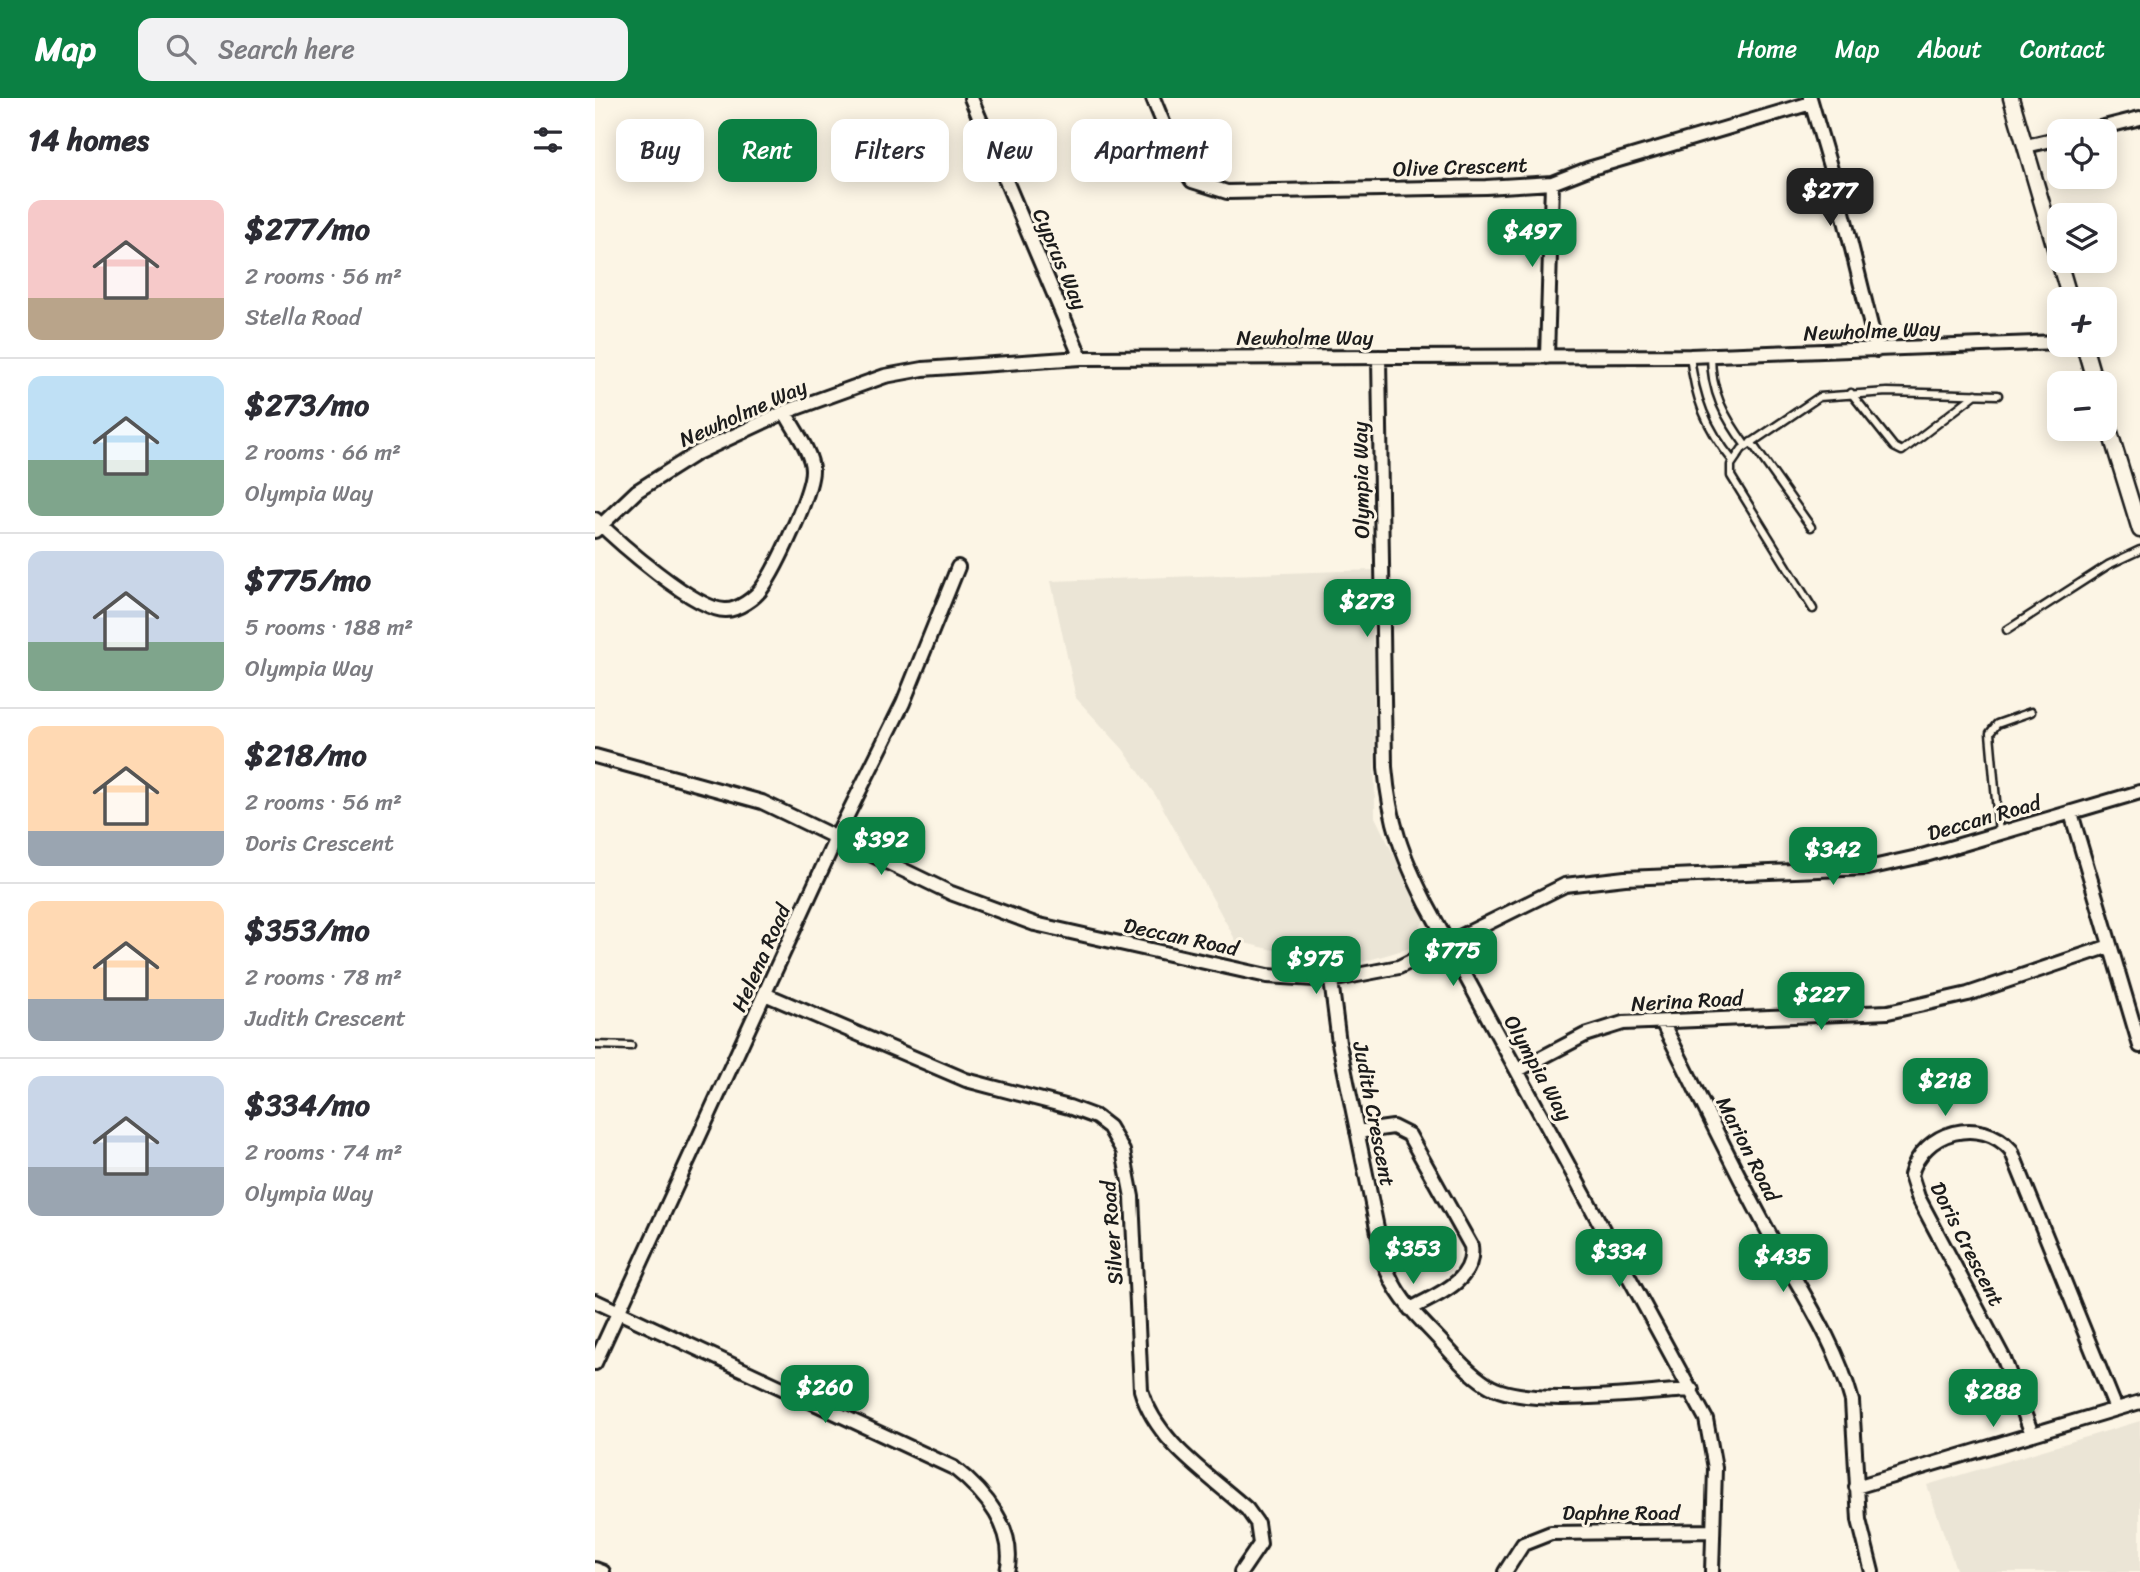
<!DOCTYPE html>
<html lang="en">
<head>
<meta charset="utf-8">
<style>
  :root { --surface:#fff; --page:#f2f2f3; --text:#2b2b33; --muted:#7c7c81; --line:#e1e1e2; --accent:#0b8043 }
  body { margin:0; font-family:Sriracha,sans-serif; background:var(--page); color:var(--text); height:100vh; display:flex; flex-direction:column; font-size:26px; white-space:nowrap }
  * { box-sizing:border-box; margin:0 }
  p { font-size:23px; color:var(--muted) }
  .icon { flex:none; width:38px; height:38px; fill:none; stroke:currentColor; stroke-width:2; stroke-linecap:round; stroke-linejoin:round }
  .map { position:relative; flex:1; overflow:hidden }
  .side { display:flex; flex-direction:column; background:var(--surface); width:595px }
  .side>* { flex:none }
  .hud { position:absolute; left:21px; top:21px; width:665px; height:63px; display:flex; gap:14px }
  .controls { position:absolute; left:1452px; top:21px; display:grid; gap:14px }
  .controls a { display:grid; place-items:center; width:70px; height:70px; border-radius:14px; background:var(--surface); box-shadow:0 4px 18px #0003; font-size:35px }
  .price { position:absolute; translate:-50% -60px; padding:0 16px; border-radius:14px; background:var(--accent); color:#fff; font-size:23px; line-height:46px; filter:drop-shadow(0 2px 4px #0008) }
  .price::after { content:''; position:absolute; left:50%; top:42px; width:21px; height:16px; margin-left:-10px; background:inherit; clip-path:polygon(0 0,100% 0,50% 100%) }
  .price.active { background:#222; color:#fff }
  ul { padding:0; list-style:none }
  li { display:flex; align-items:center; gap:21px; height:175px; padding:0 28px }
  li+li { border-top:2px solid var(--line) }
  li span { display:grid; place-items:center; flex:none; width:196px; height:140px; border-radius:14px; color:#555 }
  li>.icon { margin-inline-start:auto }
  span .icon { width:84px; height:84px; fill:#fffc; stroke-width:1 }
  li b { font-size:30px }
  h2 { display:flex; justify-content:space-between; align-items:center; height:84px; padding:0 28px; font-size:30px }
  .tag { padding:0 24px; border-radius:14px; background:var(--surface); box-shadow:0 4px 18px #0003; font-size:24px; line-height:63px }
  .tag.active { background:var(--accent); color:#fff }
  header { display:flex; align-items:center; gap:42px; box-sizing:border-box; height:98px; padding:0 35px; background:var(--accent); color:#fff }
  header strong { font-size:33px }
  nav { display:flex; gap:38px; margin-inline-start:auto; font-size:24px }
  .search { width:490px; height:63px; background:var(--page); display:flex; align-items:center; gap:18px; box-sizing:border-box; padding:0 24px; border-radius:14px; color:var(--muted); font-size:26px }
  main { display:flex; flex:1; min-height:0 }
  .map>svg:first-child { display:block }
  .built { fill:#ebe5d6 }
  .lines { fill:none; stroke-linecap:round; stroke-linejoin:round }
  .service-casing { stroke:#1c1c1c; stroke-width:11 }
  .minor-casing { stroke:#1c1c1c; stroke-width:18 }
  .tertiary-casing { stroke:#1c1c1c; stroke-width:19 }
  .service { stroke:#fcf5e5; stroke-width:6 }
  .minor { stroke:#fcf5e5; stroke-width:12 }
  .tertiary { stroke:#fcf5e5; stroke-width:14 }
  .labels { text-anchor:middle; dominant-baseline:central; stroke-width:6; stroke-linejoin:round; paint-order:stroke }
  .street-label { font-size:21px; fill:#1c1c1c; stroke:#fcf5e5 }
</style>
</head>
<body>
<header>
<strong>Map</strong>
<div class="search"><svg class="icon" aria-label="search" viewBox="0 0 24 24"><circle cx="10" cy="10" r="6"/><path d="M15 15l6 6"/></svg>Search here</div>
<nav><a>Home</a><a>Map</a><a>About</a><a>Contact</a></nav>
</header>
<main>
<section class="side">
<h2>14 homes<svg class="icon" aria-label="filters" viewBox="0 0 24 24"><path d="M4 7h16M4 17h16"/><circle cx="9" cy="7" r="2"/><circle cx="15" cy="17" r="2"/></svg></h2>
<ul>
<li><span style="background:linear-gradient(#f6c9c9 70%,#b9a48a 0)"><svg class="icon" aria-label="home" viewBox="0 0 24 24"><path d="M3 11l9-7 9 7M6 9v11h12V9"/></svg></span><div><b>$277/mo</b><p>2 rooms · 56 m²</p><p>Stella Road</p></div></li>
<li><span style="background:linear-gradient(#bfe0f5 60%,#7fa58c 0)"><svg class="icon" aria-label="home" viewBox="0 0 24 24"><path d="M3 11l9-7 9 7M6 9v11h12V9"/></svg></span><div><b>$273/mo</b><p>2 rooms · 66 m²</p><p>Olympia Way</p></div></li>
<li><span style="background:linear-gradient(#c9d6e8 65%,#7fa58c 0)"><svg class="icon" aria-label="home" viewBox="0 0 24 24"><path d="M3 11l9-7 9 7M6 9v11h12V9"/></svg></span><div><b>$775/mo</b><p>5 rooms · 188 m²</p><p>Olympia Way</p></div></li>
<li><span style="background:linear-gradient(#ffd9b3 75%,#9aa5b1 0)"><svg class="icon" aria-label="home" viewBox="0 0 24 24"><path d="M3 11l9-7 9 7M6 9v11h12V9"/></svg></span><div><b>$218/mo</b><p>2 rooms · 56 m²</p><p>Doris Crescent</p></div></li>
<li><span style="background:linear-gradient(#ffd9b3 70%,#9aa5b1 0)"><svg class="icon" aria-label="home" viewBox="0 0 24 24"><path d="M3 11l9-7 9 7M6 9v11h12V9"/></svg></span><div><b>$353/mo</b><p>2 rooms · 78 m²</p><p>Judith Crescent</p></div></li>
<li><span style="background:linear-gradient(#c9d6e8 65%,#9aa5b1 0)"><svg class="icon" aria-label="home" viewBox="0 0 24 24"><path d="M3 11l9-7 9 7M6 9v11h12V9"/></svg></span><div><b>$334/mo</b><p>2 rooms · 74 m²</p><p>Olympia Way</p></div></li>
</ul>
</section>
<div class="map">
<svg width="1545" height="1474" viewBox="0 0 1545 1474">
  <rect width="100%" height="100%" fill="#fcf5e5"/>
  <filter id="ink" filterUnits="userSpaceOnUse"><feTurbulence type="fractalNoise" baseFrequency=".0143" numOctaves="2"/><feDisplacementMap in="SourceGraphic" scale="14" xChannelSelector="R" yChannelSelector="G"/><feConvolveMatrix kernelMatrix="1 2 1 2 8 2 1 2 1" color-interpolation-filters="sRGB"/></filter>
  <g filter="url(#ink)">
    <path class="built" d="M778 472 780 719 830 820 815 850 750 869 641 843 563 701 528 651 481 600 456 483Z
      M1545 1323V1474H1362L1332 1387Z"/>
    <g class="lines">
      <g class="service-casing">
        <path id="service" d="M1116 257C1116 295 1129 318 1151 348
          M1095 258C1100 300 1111 330 1138 363
          M1256 295 1299 349 1307 353 1381 296
          M1156 344 1216 429
          M1218 511 1136 378V367L1147 351 1224 299 1292 294 1403 297
          M1412 532 1513 467 1545 452
          M1404 736 1395 635 1402 626 1436 614
          M0 947 36 948"/>
      </g>
      <g class="minor-casing">
        <path id="minor" d="M376 0 486 260
          M558 0 583 61 597 83 632 94 891 89 957 85 993 71 1216 5
          M1215 0 1246 106 1282 252
          M1493 33 1545 20
          M1431 48 1465 40
          M784 259 790 669C795 726 807 757 832 807L1111 1321 1120 1370 1117 1474
          M952 259 957 85
          M0 421C22 443 101 513 131 512 143 512 160 500 167 490 181 471 217 395 217 372 217 354 198 330 190 314
          M0 433 42 393 102 355 190 314 290 278 328 271 486 260 1095 258 1465 244
          M0 658 167 704 356 795 440 826 672 878 736 882 804 869 970 787 1030 780 1273 770 1327 758 1545 694
          M1476 715 1545 948
          M736 882 744 945 789 1164C799 1196 819 1215 841 1238 856 1254 872 1274 891 1286 930 1312 1048 1294 1097 1292
          M172 897 371 982 474 1009 501 1019 514 1029 528 1053 537 1099 546 1292C561 1344 613 1376 652 1411L662 1425 665 1446 646 1474
          M1067 924C1103 995 1136 1066 1174 1135 1203 1189 1241 1243 1257 1303L1264 1422 1277 1474
          M923 972 990 937 1028 925 1293 914 1373 896 1515 848
          M762 1034 798 1029 814 1037 876 1148C881 1183 842 1197 815 1211
          M0 1203 359 1370C390 1394 422 1432 412 1474
          M0 1265 242 738 308 605 363 469
          M1437 1336 1409 1261 1323 1099 1316 1077C1327 1033 1386 1017 1416 1052L1521 1311
          M1261 1389 1545 1304
          M0 1471 8 1474
          M910 1474 928 1446 956 1435 1118 1433"/>
      </g>
      <g class="tertiary-casing">
        <path id="tertiary" d="M1416 0 1475 201
          M1489 247 1500 285
          M1510 318 1545 432"/>
      </g>
      <use href="#service" class="service"/>
      <use href="#minor" class="minor"/>
      <use href="#tertiary" class="tertiary"/>
    </g>
  </g>
  <g class="labels">
    <g class="street-label">
      <text transform="translate(865 69) rotate(-2)">Olive Crescent</text>
      <text transform="translate(465 161) rotate(67)">Cyprus Way</text>
      <text transform="translate(1277 233) rotate(-2)">Newholme Way</text>
      <text x="710" y="240">Newholme Way</text>
      <text transform="translate(148 315) rotate(-24)">Newholme Way</text>
      <text transform="translate(766 382) rotate(-91)">Olympia Way</text>
      <text transform="translate(1389 720) rotate(-16)">Deccan Road</text>
      <text transform="translate(586 839) rotate(12)">Deccan Road</text>
      <text transform="translate(166 860) rotate(-66)">Helena Road</text>
      <text transform="translate(1092 903) rotate(-3)">Nerina Road</text>
      <text transform="translate(943 970) rotate(61)">Olympia Way</text>
      <text transform="translate(779 1016) rotate(79)">Judith Crescent</text>
      <text transform="translate(1153 1051) rotate(63)">Marion Road</text>
      <text transform="translate(517 1135) rotate(-94)">Silver Road</text>
      <text transform="translate(1372 1146) rotate(63)">Doris Crescent</text>
      <text x="1026" y="1415">Daphne Road</text>
    </g>
  </g>
</svg>
<div class="controls">
<a><svg class="icon" aria-label="locate" viewBox="0 0 24 24"><circle cx="12" cy="12" r="6"/><path d="M12 2v4M12 18v4M2 12h4M18 12h4"/></svg></a>
<a><svg class="icon" aria-label="layers" viewBox="0 0 24 24"><path d="M12 4l9 5-9 5-9-5zM3 14l9 5 9-5"/></svg></a>
<a>+</a>
<a>−</a>
</div>
<b class="price active" style="left:1235px;top:130px">$277</b>
<b class="price" style="left:937px;top:171px">$497</b>
<b class="price" style="left:772px;top:541px">$273</b>
<b class="price" style="left:286px;top:779px">$392</b>
<b class="price" style="left:1238px;top:789px">$342</b>
<b class="price" style="left:858px;top:890px">$775</b>
<b class="price" style="left:721px;top:898px">$975</b>
<b class="price" style="left:1226px;top:934px">$227</b>
<b class="price" style="left:1350px;top:1020px">$218</b>
<b class="price" style="left:818px;top:1188px">$353</b>
<b class="price" style="left:1024px;top:1191px">$334</b>
<b class="price" style="left:1188px;top:1196px">$435</b>
<b class="price" style="left:230px;top:1327px">$260</b>
<b class="price" style="left:1398px;top:1331px">$288</b>
<div class="hud">
<a class="tag">Buy</a>
<a class="tag active">Rent</a>
<a class="tag">Filters</a>
<a class="tag">New</a>
<a class="tag">Apartment</a>
</div>
</div>
</main>
</body>
</html>
